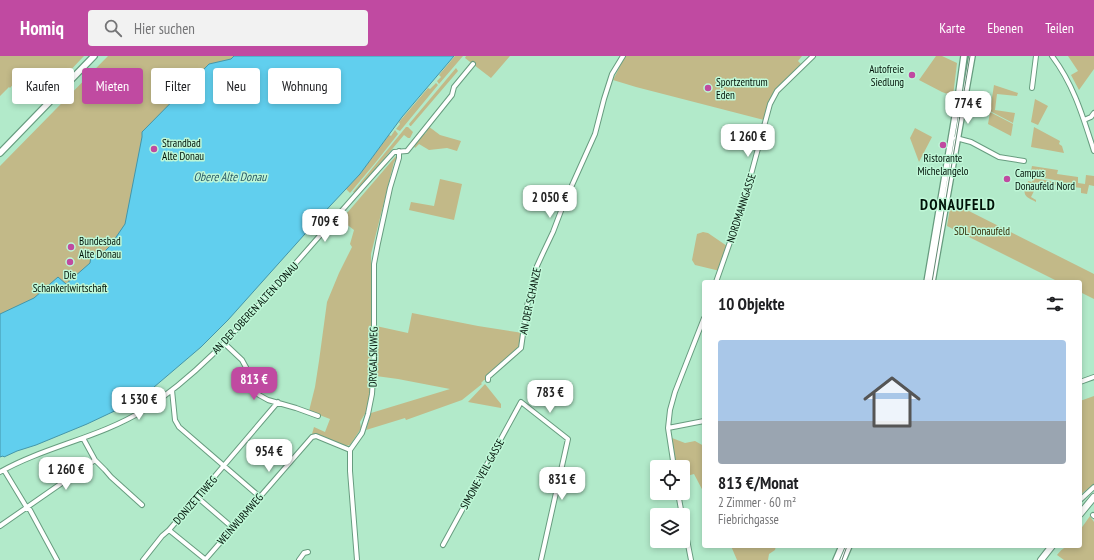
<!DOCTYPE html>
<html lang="de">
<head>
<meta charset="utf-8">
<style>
  :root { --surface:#fff; --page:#f2f2f2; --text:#202124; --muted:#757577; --line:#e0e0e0; --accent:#c04aa1 }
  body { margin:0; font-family:"PT Sans Narrow",sans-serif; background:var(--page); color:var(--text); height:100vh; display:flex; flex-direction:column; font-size:15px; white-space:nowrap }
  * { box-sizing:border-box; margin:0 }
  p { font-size:13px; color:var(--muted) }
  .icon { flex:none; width:22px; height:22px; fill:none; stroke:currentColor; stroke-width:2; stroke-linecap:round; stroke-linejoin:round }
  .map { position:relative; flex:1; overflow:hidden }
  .details { position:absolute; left:702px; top:224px; width:380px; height:268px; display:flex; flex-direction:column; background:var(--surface); border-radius:4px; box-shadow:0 2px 6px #0003 }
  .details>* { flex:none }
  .hud { position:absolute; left:12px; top:12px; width:380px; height:36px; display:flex; gap:8px }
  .fabs { position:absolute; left:650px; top:404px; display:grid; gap:8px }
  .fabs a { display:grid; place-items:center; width:40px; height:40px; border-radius:4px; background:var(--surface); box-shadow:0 2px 6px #0003; font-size:20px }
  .price { position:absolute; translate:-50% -34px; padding:0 9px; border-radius:8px; background:#fff; color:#222; font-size:13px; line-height:26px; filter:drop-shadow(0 1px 2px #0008) }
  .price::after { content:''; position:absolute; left:50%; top:24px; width:12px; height:9px; margin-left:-6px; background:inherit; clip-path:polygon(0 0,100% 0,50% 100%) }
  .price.selected { background:var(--accent); color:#fff }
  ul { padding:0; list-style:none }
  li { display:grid; align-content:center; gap:8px; height:212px; padding:0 16px }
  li+li { border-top:1px solid var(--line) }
  li span { display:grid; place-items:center; height:124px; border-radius:4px; color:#555 }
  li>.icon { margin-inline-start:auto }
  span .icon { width:72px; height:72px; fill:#fffc; stroke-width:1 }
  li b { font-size:17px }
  h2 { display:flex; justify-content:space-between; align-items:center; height:48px; padding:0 16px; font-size:17px }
  .pill { padding:0 14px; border-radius:4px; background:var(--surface); box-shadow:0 2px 6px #0003; font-size:14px; line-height:36px }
  .pill.selected { background:var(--accent); color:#fff }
  header { display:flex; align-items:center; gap:24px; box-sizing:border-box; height:56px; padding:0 20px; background:var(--accent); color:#fff }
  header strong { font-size:19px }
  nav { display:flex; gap:22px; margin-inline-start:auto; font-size:14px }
  .search { width:280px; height:36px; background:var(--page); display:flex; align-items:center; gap:10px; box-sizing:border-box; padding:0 14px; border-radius:4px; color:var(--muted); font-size:15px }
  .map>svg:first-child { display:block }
  .green { fill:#c2b988 }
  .water { fill:#61cfee; stroke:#4496a9 }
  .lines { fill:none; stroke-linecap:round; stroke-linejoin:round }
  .minor-casing { stroke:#679c7f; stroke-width:6 }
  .secondary-casing { stroke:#679c7f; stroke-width:8 }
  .primary-casing { stroke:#679c7f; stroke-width:8 }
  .minor { stroke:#fff; stroke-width:4 }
  .secondary { stroke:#fff; stroke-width:5.5 }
  .primary { stroke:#fff; stroke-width:6 }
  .tram { stroke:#5f8670; stroke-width:1 }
  .poi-dot { fill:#c04aa1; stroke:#bff7d7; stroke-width:1.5 }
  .labels { text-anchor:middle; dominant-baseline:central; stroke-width:3; stroke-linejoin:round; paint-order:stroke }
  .poi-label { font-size:11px; fill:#001208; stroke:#bff7d7; text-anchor:start }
  .street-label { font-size:11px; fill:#001208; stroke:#bff7d7 }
  .park-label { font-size:11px; fill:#332c05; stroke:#bff7d7 }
  .water-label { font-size:12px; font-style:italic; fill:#2c5c69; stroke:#bff7d7 }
  .district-label { font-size:15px; font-weight:bold; letter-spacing:1px; fill:#001208; stroke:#bff7d7 }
</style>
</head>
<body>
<header>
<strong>Homiq</strong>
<div class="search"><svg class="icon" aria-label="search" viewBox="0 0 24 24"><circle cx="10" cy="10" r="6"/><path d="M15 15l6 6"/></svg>Hier suchen</div>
<nav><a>Karte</a><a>Ebenen</a><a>Teilen</a></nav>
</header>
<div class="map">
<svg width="1094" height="504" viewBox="0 0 1094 504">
  <rect width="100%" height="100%" fill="#b2eaca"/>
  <path class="green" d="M0 0H84L45 41 28 24 34 17 31 14 16 25 10 32 9 31 0 40Z
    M108 0H298L0 309V110Z
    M455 0H463L439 28 437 25 441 21 439 19Z
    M466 0H510L491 22 465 2Z
    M625 0H802L798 5 801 8 775 35 768 49 764 64 636 31 613 24Z
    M936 0H942L957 7 953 40 942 36 919 24Z
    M1068 0H1094V13L1079 34 1071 19 1078 15Z
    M456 12 458 15 411 70H410L409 68Z
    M436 27 438 29 400 75 396 73 400 68 399 66 428 32 430 33Z
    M994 29 1018 37 1017 40 997 38 995 54 1015 57 1013 67 990 55Z
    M1035 43 1048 50 1038 69 1031 66Z
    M990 56 1013 68 1011 80 988 68Z
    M428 70 440 79 461 85 457 95 447 92 429 94 419 88 415 92 413 88 422 79 426 77Z
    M406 71H408L413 76 410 82H408L404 79 355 137 353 136Z
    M1034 71 1060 85 1059 88 1062 90 1064 97 1031 91Z
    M915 72 932 81 919 106 910 82Z
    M395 74 398 78 376 106 350 137 346 133 360 118 389 79 391 80Z
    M396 100H397V103L394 106 371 198 372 306 371 330 370 342 366 356 360 366 361 372 358 377 350 389 346 390 314 378H312L314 371 325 376 330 363 309 355 315 331 319 305 327 246 339 217 352 191 350 188 354 174 341 164Z
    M1032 110 1058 114 1057 118 1078 121V127L1085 128 1086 119 1094 120V130L1089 129 1087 138 1081 137V132L1059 129 1060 125 1033 120 1034 115H1031Z
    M1033 122 1056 126V129L1038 127 1031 141 1036 144V146C1027 141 1023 141 1025 130H1027L1028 125 1032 126Z
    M440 123 462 128 454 164 409 154 411 146 434 150Z
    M951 146 1094 218V243L1080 236V226H1059L947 170Z
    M703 176 708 177 727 190 720 215 695 209 692 204 697 178Z
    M412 257 478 270 523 277 521 292 516 299 488 324H484L481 327 482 328 462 344 406 364 405 362 366 374 371 357 450 333 398 323 376 320V270L408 277Z
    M485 328 501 348V352L468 346Z
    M1094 340V428L1080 439V345Z
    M672 382 685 387 695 385 704 390V437L694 418 683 421V411H676Z
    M1090 460 1094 466V504H1064L1057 499C1065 489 1068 490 1080 490V474Z
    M731 490H776L775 494 769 498 768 504H737Z"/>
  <path class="water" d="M234 0H454L402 61 360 118 330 150 228 264 201 291 140 343 87 368 36 389 17 395 4 401 3 400 0 401V258L34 242 58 221 66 228 90 207 91 200 89 198 91 196 94 199H99L103 197 110 190 125 168 142 81V76L209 8 231 3Z"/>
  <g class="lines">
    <g class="minor-casing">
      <path id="minor" d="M1052 0C1074 29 1083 61 1094 95
        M1032 32 1036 0
        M1084 64 1091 61 1094 57
        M956 82 971 86 999 101 1024 105
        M716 226 742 152 770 48 777 35 813 0
        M224 287 242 304 248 315 253 329 259 339 268 344 296 352 318 360
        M488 324V321L521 292 527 250 537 210 543 197 553 176 564 147 595 78 604 43 612 18 623 0
        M1080 326 1094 321
        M172 334 175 364 179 371 260 441
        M668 372 704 365
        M83 382 95 404 105 414 111 421 142 449
        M674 411 668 372 670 354 675 336 704 262
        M4 414 27 452 30 454 57 504
        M0 416C46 390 99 382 144 354 194 322 234 278 272 234 313 188 353 141 394 96L407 95 452 39 454 31 473 8
        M678 437 682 459
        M197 441 233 472
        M1080 444 1094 431
        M1093 459 1094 460
        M683 463 691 504
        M0 470 95 404
        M169 474 206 504
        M443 489 521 346 568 383 541 504
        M143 504 162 480 169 474 278 346
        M205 504 312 381 316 380 350 394
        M299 504 304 497 308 496
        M357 504 350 415V394L362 377 368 358 372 338 374 305V208L378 187 390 132 399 102V95"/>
    </g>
    <g class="secondary-casing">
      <path id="secondary" d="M0 97 94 0
        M927 226 958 43 964 0
        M932 226 972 0
        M836 504 842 490
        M843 504 849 490"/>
    </g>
    <g class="primary-casing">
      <path id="primary" d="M1080 458 1094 441
        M1041 504 1052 490"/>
    </g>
    <use href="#minor" class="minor"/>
    <use href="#secondary" class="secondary"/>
    <use href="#primary" class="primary"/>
    <path class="tram" d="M932 226 970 0
      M842 504 847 490"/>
  </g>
  <g class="poi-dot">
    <circle cx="912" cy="19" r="4"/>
    <circle cx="708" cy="32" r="4"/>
    <circle cx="943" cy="89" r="4"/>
    <circle cx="154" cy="93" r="4"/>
    <circle cx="1007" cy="123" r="4"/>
    <circle cx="71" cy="191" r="4"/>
    <circle cx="70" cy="206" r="4"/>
  </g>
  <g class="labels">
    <g class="poi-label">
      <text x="904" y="13" text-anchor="end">Autofreie<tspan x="904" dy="13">Siedlung</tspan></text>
      <text x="716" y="26">Sportzentrum<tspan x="716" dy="13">Eden</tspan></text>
      <text x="162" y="87">Strandbad<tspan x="162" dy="13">Alte Donau</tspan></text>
      <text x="943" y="102" text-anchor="middle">Ristorante<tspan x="943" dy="13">Michelangelo</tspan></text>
      <text x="1015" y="117">Campus<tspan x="1015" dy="13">Donaufeld Nord</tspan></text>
      <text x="79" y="185">Bundesbad<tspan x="79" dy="13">Alte Donau</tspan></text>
      <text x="70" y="219" text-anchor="middle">Die<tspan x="70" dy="13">Schankerlwirtschaft</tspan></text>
    </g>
    <g class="street-label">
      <text transform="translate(741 152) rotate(-72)">NORDMANNGASSE</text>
      <text transform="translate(530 245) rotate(-78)">AN DER SCHANZE</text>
      <text transform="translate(255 252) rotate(-47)">AN DER OBEREN ALTEN DONAU</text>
      <text transform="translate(373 301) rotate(-89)">DRYGALSKIWEG</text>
      <text transform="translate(482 418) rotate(-61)">SIMONE-VEIL-GASSE</text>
      <text transform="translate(195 444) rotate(-49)">DONIZETTIWEG</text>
      <text transform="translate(240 463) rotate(-49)">WEINWURMWEG</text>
    </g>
    <g class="park-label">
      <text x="982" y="175">SDL Donaufeld</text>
    </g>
    <g class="water-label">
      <text x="230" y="120">Obere Alte Donau</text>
    </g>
    <g class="district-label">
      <text x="958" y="148">DONAUFELD</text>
    </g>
  </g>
</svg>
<div class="fabs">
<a><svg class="icon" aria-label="locate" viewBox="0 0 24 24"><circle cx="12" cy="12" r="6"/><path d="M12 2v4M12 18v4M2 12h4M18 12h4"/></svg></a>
<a><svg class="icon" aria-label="layers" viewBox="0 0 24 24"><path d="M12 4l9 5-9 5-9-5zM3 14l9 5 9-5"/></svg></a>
</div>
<b class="price" style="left:968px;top:69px">774 €</b>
<b class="price" style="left:748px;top:102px">1 260 €</b>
<b class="price" style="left:550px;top:163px">2 050 €</b>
<b class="price" style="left:325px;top:187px">709 €</b>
<b class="price selected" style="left:254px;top:345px">813 €</b>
<b class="price" style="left:550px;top:358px">783 €</b>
<b class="price" style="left:139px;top:365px">1 530 €</b>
<b class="price" style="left:269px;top:417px">954 €</b>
<b class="price" style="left:66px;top:435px">1 260 €</b>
<b class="price" style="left:562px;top:445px">831 €</b>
<div class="hud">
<a class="pill">Kaufen</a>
<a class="pill selected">Mieten</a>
<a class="pill">Filter</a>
<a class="pill">Neu</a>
<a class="pill">Wohnung</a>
</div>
<section class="details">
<h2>10 Objekte<svg class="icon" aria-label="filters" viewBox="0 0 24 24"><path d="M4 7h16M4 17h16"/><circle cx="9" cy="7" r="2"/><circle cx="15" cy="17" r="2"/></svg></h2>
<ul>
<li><span style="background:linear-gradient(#a9c7e8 65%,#9aa5b1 0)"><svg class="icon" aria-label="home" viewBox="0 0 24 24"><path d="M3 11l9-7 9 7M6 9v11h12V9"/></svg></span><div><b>813 €/Monat</b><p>2 Zimmer · 60 m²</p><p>Fiebrichgasse</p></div></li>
</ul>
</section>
</div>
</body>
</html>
